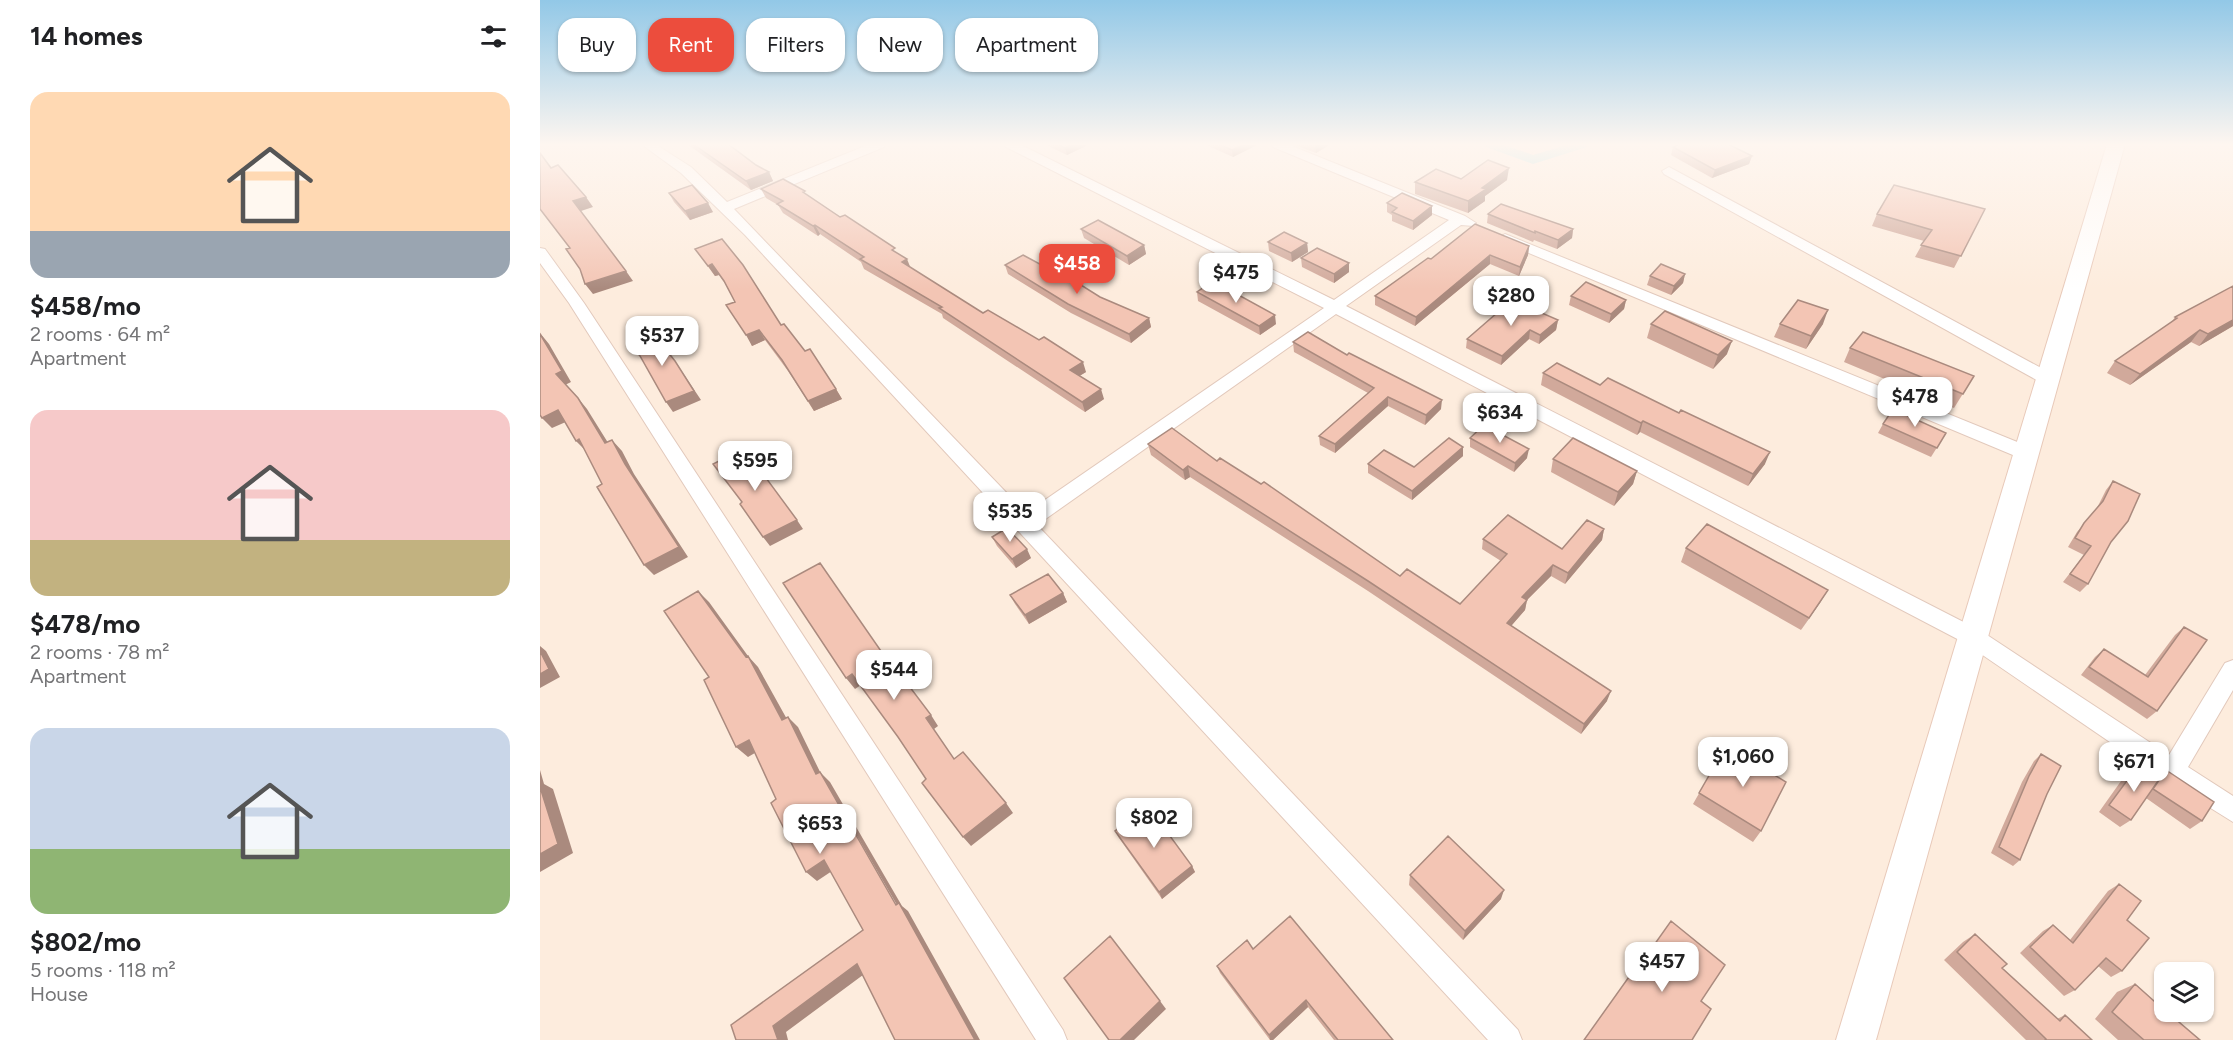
<!DOCTYPE html>
<html lang="en">
<head>
<meta charset="utf-8">
<style>
  :root { --surface:#fff; --page:#f2f2f2; --text:#202124; --muted:#757577; --accent:#ec4d3d }
  body { margin:0; font-family:Figtree,sans-serif; background:var(--page); color:var(--text); height:100vh; display:flex; flex-direction:column; font-size:22px; white-space:nowrap }
  * { box-sizing:border-box; margin:0 }
  p { font-size:20px; color:var(--muted) }
  .icon { flex:none; width:33px; height:33px; fill:none; stroke:currentColor; stroke-width:2; stroke-linecap:round; stroke-linejoin:round }
  .map { position:relative; flex:1; overflow:hidden }
  .panel { display:flex; flex-direction:column; background:var(--surface); width:540px }
  .panel>* { flex:none }
  .guide { position:absolute; left:18px; top:18px; width:570px; height:54px; display:flex; gap:12px }
  .tools { position:absolute; left:1614px; top:962px; display:grid; gap:12px }
  .tools a { display:grid; place-items:center; width:60px; height:60px; border-radius:12px; background:var(--surface); box-shadow:0 2px 4px #0004; font-size:30px }
  .price { position:absolute; translate:-50% -51px; padding:0 14px; border-radius:12px; background:#fff; color:#222; font-size:20px; line-height:39px; filter:drop-shadow(0 2px 3px #0008) }
  .price::after { content:''; position:absolute; left:50%; top:36px; width:18px; height:14px; margin-left:-9px; background:inherit; clip-path:polygon(0 0,100% 0,50% 100%) }
  .price.on { background:var(--accent); color:#fff }
  ul { padding:0; list-style:none }
  li { display:grid; align-content:center; gap:12px; height:318px; padding:0 30px }
  li span { display:grid; place-items:center; height:186px; border-radius:18px; color:#555 }
  li>.icon { margin-inline-start:auto }
  span .icon { width:108px; height:108px; fill:#fffc; stroke-width:1 }
  li b { font-size:26px }
  h2 { display:flex; justify-content:space-between; align-items:center; height:72px; padding:0 30px; font-size:26px }
  .chip { padding:0 21px; border-radius:18px; background:var(--surface); box-shadow:0 2px 4px #0004; font-size:21px; line-height:54px }
  .chip.on { background:var(--accent); color:#fff }
  main { display:flex; flex:1; min-height:0 }
  .map>svg:first-child { display:block }
  .lines { fill:none; stroke-linecap:round; stroke-linejoin:round }
  .canal { fill:#b2e5e6; fill-rule:evenodd }
  .street-casing { stroke:#e2c9bc; stroke-width:2 }
  .secondary-casing { stroke:#e8c9b9; stroke-width:2 }
  .street { fill:#fff; fill-rule:evenodd }
  .secondary { fill:#fff; fill-rule:evenodd }
  .wall { fill:#d1a99b }
  .shaded-wall { fill:#aa8a7e }
  .building { fill:#f3c5b4; stroke:#aa8a7e; stroke-width:1.5 }
</style>
</head>
<body>
<main>
<section class="panel">
<h2>14 homes<svg class="icon" aria-label="filters" viewBox="0 0 24 24"><path d="M4 7h16M4 17h16"/><circle cx="9" cy="7" r="2"/><circle cx="15" cy="17" r="2"/></svg></h2>
<ul>
<li><span style="background:linear-gradient(#ffd9b3 75%,#9aa5b1 0)"><svg class="icon" aria-label="home" viewBox="0 0 24 24"><path d="M3 11l9-7 9 7M6 9v11h12V9"/></svg></span><div><b>$458/mo</b><p>2 rooms · 64 m²</p><p>Apartment</p></div></li>
<li><span style="background:linear-gradient(#f6c9c9 70%,#c2b280 0)"><svg class="icon" aria-label="home" viewBox="0 0 24 24"><path d="M3 11l9-7 9 7M6 9v11h12V9"/></svg></span><div><b>$478/mo</b><p>2 rooms · 78 m²</p><p>Apartment</p></div></li>
<li><span style="background:linear-gradient(#c9d6e8 65%,#8fb573 0)"><svg class="icon" aria-label="home" viewBox="0 0 24 24"><path d="M3 11l9-7 9 7M6 9v11h12V9"/></svg></span><div><b>$802/mo</b><p>5 rooms · 118 m²</p><p>House</p></div></li>
</ul>
</section>
<div class="map">
<svg width="1693" height="1040" viewBox="0 0 1693 1040">
  <rect width="100%" height="100%" fill="#fdecdd"/>
  <g class="lines">
    <path class="canal" d="M944 144H962L993 155 1030 144H1049L1047 147 993 164 946 147Z"/>
    <g class="street-casing">
      <path id="street" d="M101 144H115L151 167 187 202 330 144H346L344 147 194 209 486 513 784 308 466 147 464 144H479L794 300 909 220 733 147 731 144H747L925 216 936 223 934 226 921 225 806 306 1441 631 1629 755 1685 663 1693 660V690L1648 767 1693 796V822L1624 779 1425 643 796 314 497 525 978 1030 982 1040H948L205 235 141 173Z
        M1129 167 1514 375 1516 379 1514 383H1502L1124 174 1122 171Z
        M965 234 1492 448 1495 453 1492 458 1486 459 1480 458 960 241 958 238Z
        M0 248 5 249 44 303 523 1030 527 1040H496L29 303 0 263Z"/>
    </g>
    <g class="secondary-casing">
      <path id="secondary" d="M1567 144H1585L1336 1040H1296Z"/>
    </g>
    <use href="#street" class="street"/>
    <use href="#secondary" class="secondary"/>
  </g>
  <path class="wall" d="M147 144H188L216 165 229 172 233 181 211 190Z
    M504 144H550L527 155Z
    M664 144H719L693 157Z
    M752 144H791L776 153Z
    M1133 147 1212 156 1209 164 1172 178 1131 155Z
    M921 179 967 180 945 196V201L928 213 875 194V182Z
    M221 189 267 195 357 254 370 267 443 313 546 372 539 376 564 399 545 412 403 318 402 314 324 269 321 262 280 234 278 236 243 213 238 205 226 198Z
    M129 193 173 212 150 220 134 202Z
    M847 203 892 215 873 230 852 221V215L847 212Z
    M1445 209 1414 268 1375 257 1384 241 1332 226 1337 214Z
    M948 214 1033 229 1032 238 1017 249 994 240 993 242 947 223Z
    M541 229 604 245 606 254 589 265 544 238Z
    M728 242 767 243 768 252 752 262 729 251Z
    M989 246 988 255 979 276 950 264 875 326 835 305V296L891 259Z
    M155 249 241 325 296 389 302 399 274 411 248 371 225 340 212 346 195 302 187 286 179 275 175 276Z
    M761 258 809 272 794 283 762 267Z
    M465 265 560 297 609 318 611 327 591 343 531 313 468 274Z
    M1145 274 1143 283 1131 295 1107 285 1110 276Z
    M657 292 736 324 720 335 658 301Z
    M1031 296 1086 300 1084 309 1069 323 1029 305Z
    M1635 317 1693 326 1659 346 1651 342 1590 385 1567 373 1575 361 1631 323Z
    M1018 320 1016 330 999 344 989 339 961 365 926 348 927 339Z
    M1111 324 1187 354 1173 369 1107 338Z
    M1240 324H1283L1266 349 1234 337Z
    M753 342 901 409 885 425 848 406 795 453 780 445 779 436 828 393 754 352Z
    M1310 348 1434 376 1414 408 1304 362Z
    M1003 373 1060 385 1225 464 1208 486 1100 432 1097 435 1001 385Z
    M1343 424 1406 433 1391 457 1338 433Z
    M930 438 987 458 974 472 930 447Z
    M608 444 677 461 860 576 920 604 961 561 942 549 943 539 1022 549 1064 529 1062 540 1025 584 1011 576 987 600 985 610 971 626 1067 701 1041 734 828 591 650 477 645 480 611 455Z
    M923 447V456L872 500 828 473V464L874 467Z
    M1013 459 1097 471 1093 484 1074 506 1011 472Z
    M1573 481 1571 542 1548 584 1540 592 1523 582 1544 555 1528 547 1537 532 1556 510 1566 490Z
    M452 537 491 558 476 568 457 546Z
    M1146 548 1288 590 1261 630 1141 562Z
    M523 593 527 602 489 624 475 604 470 595Z
    M1644 627 1617 711 1607 719 1541 675 1555 657 1564 649 1605 675 1635 635Z
    M1186 746 1221 831 1213 842 1153 804Z
    M1501 754 1507 794 1480 860 1473 866 1451 853 1482 782 1494 761Z
    M1597 767 1615 779 1626 770 1662 821 1650 829 1606 798 1591 820 1580 827 1559 812 1586 774Z
    M575 831 652 866 655 872 622 899 579 838Z
    M870 875 961 899 923 940 869 885Z
    M1579 884 1587 920 1582 971 1571 977 1558 966 1535 990 1524 996 1480 953 1503 931 1513 925 1530 940 1568 891Z
    M1435 934 1462 968 1517 1019 1525 1015 1552 1040H1486L1404 960 1423 942Z
    M713 949 853 1040H794L768 1007 733 1040H730L680 973 677 966Z
    M1595 984 1660 1040H1578L1555 1019 1577 992Z"/>
  <path class="shaded-wall" d="M533 144H550L527 155 525 148Z
    M705 144H719L693 157 692 150Z
    M777 144H791L776 153 775 145Z
    M1212 156 1209 164 1172 178 1175 170Z
    M969 168 967 180 945 196V201L928 213V201L942 188Z
    M229 172 233 181 211 190 206 181Z
    M46 197 53 207 41 211 33 201Z
    M168 203 173 212 150 220 145 211Z
    M892 206V215L873 230V221Z
    M275 225 280 234 278 236 273 226Z
    M1033 229 1032 238 1017 249 1018 240Z
    M767 243 768 252 752 262 751 253Z
    M604 245 606 254 589 265 587 256Z
    M989 246 988 255 979 276 980 267Z
    M950 255V264L875 326 876 317Z
    M367 259 371 269 362 262Z
    M809 263V272L794 283V274Z
    M172 264 179 275 175 276 168 266Z
    M86 271 93 281 53 294 45 284Z
    M1145 274 1143 283 1131 295 1134 286Z
    M1086 300 1084 309 1069 323 1071 314Z
    M1288 310 1283 324 1266 349 1271 336Z
    M735 315 736 324 720 335 719 326Z
    M609 318 611 327 591 343 589 334Z
    M1018 320 1016 330 999 344 1000 335Z
    M1693 320V326L1659 346 1668 334Z
    M219 330 225 340 212 346 206 335Z
    M990 330 989 339 961 365 962 356Z
    M1660 330 1651 342 1590 385 1600 374Z
    M0 333 9 344 31 382 25 385 16 374Z
    M1192 341 1187 354 1173 369 1178 355Z
    M135 361 161 400 133 412 126 402Z
    M543 362 546 372 533 380 530 370Z
    M296 389 302 399 274 411 268 401Z
    M561 389 564 399 545 412 542 402Z
    M848 397V406L795 453V444Z
    M38 398 47 409 75 454 65 443Z
    M902 400 901 409 885 425 886 415Z
    M18 410 28 421 12 428 2 418Z
    M1103 421 1100 432 1097 435 1101 423Z
    M39 439 46 451 36 441Z
    M72 440 82 451 94 474 148 557 114 575 104 565 85 464Z
    M923 447V456L872 500V491Z
    M989 449 987 458 974 472 975 463Z
    M1230 452 1225 464 1208 486 1213 474Z
    M222 465 229 474 225 477 218 467Z
    M648 466 650 477 645 480 643 470Z
    M1097 471 1093 484 1074 506 1078 492Z
    M257 520 263 529 230 546 223 537Z
    M1064 529 1062 540 1025 584 1028 573Z
    M487 549 491 558 476 568 472 559Z
    M1013 565 1011 576 987 600 985 610 965 633 967 623 982 597Z
    M1288 590 1280 603 1261 630 1269 618Z
    M158 591 169 602 208 656 218 667 253 730 242 720 206 657Z
    M523 593 527 602 489 624 485 615Z
    M0 646 6 651 20 677 0 688Z
    M312 674 321 685 315 689 306 678Z
    M1071 691 1067 701 1041 734 1044 724Z
    M391 715 398 726 394 729 386 718Z
    M248 717 258 727 286 784 276 774Z
    M209 740 220 750 208 757 196 747Z
    M0 770 4 784 13 789 33 853 0 872Z
    M280 772 290 782 362 906 368 911 440 1040H435Z
    M466 803 473 813 431 846 423 837Z
    M284 860 295 869 277 881 266 872Z
    M652 866 655 872 622 899 619 892Z
    M964 890 961 899 923 940 925 931Z
    M317 964 327 972 246 1032 248 1040H238L233 1026Z
    M766 1000 768 1007 733 1040H730L729 1035Z
    M620 1001 626 1009 594 1040H580Z"/>
  <path class="building" d="M153 144H188L216 165 229 172 206 181Z
    M517 144H533L525 148Z
    M678 144H705L692 150Z
    M1140 144H1188L1212 156 1175 170 1133 147Z
    M0 153 11 168 18 165 46 197 33 201 86 271 45 284 40 269 26 249 30 248 0 209Z
    M948 160 969 168 942 188 946 189 928 201 875 182 896 169 921 179Z
    M243 179 265 191 263 192 300 217 305 215 355 248 352 250 367 259 362 262 443 313 448 310 499 340 504 337 543 362 530 370 561 389 542 402 399 308 402 307 320 259 324 257 275 225 273 226 237 204 243 201 221 189Z
    M152 185 168 203 145 211 129 193Z
    M1354 185 1445 209 1421 256 1381 245 1392 230 1337 214Z
    M862 193 892 206 873 221 852 212 857 208 847 203Z
    M961 204 1033 229 1018 240 995 231V233L948 214Z
    M558 220 604 245 587 256 541 229Z
    M935 224 989 246 980 267 950 255 876 317 835 296 888 258 891 259Z
    M744 232 767 243 751 253 728 242Z
    M182 239 203 265 241 325 244 324 265 351 270 349 296 389 268 401 242 360 219 330 206 335 186 305 195 302 184 281 172 264 168 266 155 249Z
    M777 248 809 263 794 274 761 258Z
    M483 255 507 268 511 266 560 297 609 318 589 334 528 304 465 265Z
    M1121 264 1145 274 1134 286 1110 276Z
    M673 281 735 315 719 326 657 292Z
    M1046 282 1086 300 1071 314 1031 296Z
    M1693 286V320L1668 334 1660 330 1600 374 1575 361 1637 318 1635 317Z
    M972 300 1018 320 1000 335 990 330 962 356 927 339Z
    M1258 300 1288 310 1271 336 1240 324Z
    M1125 311 1192 341 1178 355 1111 324Z
    M112 332 135 361 154 391 126 402 100 356 89 342Z
    M768 332 807 355 809 353 902 400 886 415 848 397 795 444 779 436 834 388 753 342Z
    M1323 332 1434 376 1423 394 1310 348Z
    M0 334 22 371 16 374 38 398 65 443 72 440 85 464 139 547 104 565 57 487 62 484 39 439 36 441 18 410 2 418 0 415Z
    M1017 363 1060 385 1068 378 1139 413 1141 410 1230 452 1213 474 1103 421 1101 423 1003 373Z
    M1353 409 1406 433 1397 448 1343 424Z
    M944 425 989 449 975 463 930 438Z
    M632 428 677 461 680 458 721 484 724 482 860 576 867 569 920 604 967 554 943 539 968 515 1022 549 1047 520 1064 529 1028 573 1013 565 982 597 987 600 967 623 1071 691 1044 724 828 581 648 466 643 470 608 444Z
    M909 438 923 447 872 491 828 464 844 450 874 467Z
    M1033 438 1097 471 1078 492 1013 459Z
    M207 447 222 465 218 467 257 520 223 537 200 504 202 502 173 464Z
    M1573 481 1600 494 1588 521 1571 542 1548 584 1530 574 1551 546 1535 538 1544 523 1563 501Z
    M1167 524 1288 590 1269 618 1146 548Z
    M467 528 487 549 472 559 452 537Z
    M280 563 352 667 354 666 391 715 386 718 414 759 423 752 466 803 423 837 382 783 386 779 358 737 312 674 306 678 243 583Z
    M508 574 523 593 485 615 470 595Z
    M158 591 206 657 208 656 242 720 248 717 276 774 280 772 356 905 359 903 435 1040H355L317 964 233 1026 238 1040H196L191 1025 323 930 284 860 266 872 231 803 236 799 209 740 196 747 164 680 169 677 124 611Z
    M1644 627 1667 640 1617 711 1549 667 1564 649 1608 677Z
    M0 651 9 669 0 674Z
    M1186 746 1246 782 1221 831 1159 793Z
    M1501 754 1521 766 1507 794 1480 860 1459 847 1489 776Z
    M1597 767 1618 781 1591 820 1569 805Z
    M1626 770 1674 802 1662 821 1613 789Z
    M0 787 18 844 0 854Z
    M608 806 652 866 619 892 575 831Z
    M908 836 964 890 925 931 870 875Z
    M1579 884 1601 901 1587 920 1609 938 1582 971 1566 958 1535 990 1490 947 1513 925 1533 943Z
    M750 916 853 1040H798L766 1000 729 1035 677 966 707 940 713 949Z
    M1131 921 1185 965 1161 1001 1171 1009 1152 1040H1044L1106 953 1107 955Z
    M1435 934 1467 964 1462 968 1520 1021 1525 1015 1552 1040H1505L1506 1039 1417 952Z
    M570 936 620 1001 580 1040H569L524 978Z
    M1595 984 1624 1010V1011H1626L1660 1040H1604L1572 1012Z"/>
  <linearGradient id="sky" x2="0" y2="1"><stop stop-color="#92c8e7"/><stop offset="0.5" stop-color="#fef6f0"/><stop offset="1" stop-color="#fef6f0" stop-opacity="0"/></linearGradient>
  <rect width="1693" height="289" fill="url(#sky)"/>
</svg>
<div class="tools">
<a><svg class="icon" aria-label="layers" viewBox="0 0 24 24"><path d="M12 4l9 5-9 5-9-5zM3 14l9 5 9-5"/></svg></a>
</div>
<b class="price on" style="left:537px;top:295px">$458</b>
<b class="price" style="left:696px;top:304px">$475</b>
<b class="price" style="left:971px;top:327px">$280</b>
<b class="price" style="left:122px;top:367px">$537</b>
<b class="price" style="left:1375px;top:428px">$478</b>
<b class="price" style="left:960px;top:444px">$634</b>
<b class="price" style="left:215px;top:492px">$595</b>
<b class="price" style="left:470px;top:543px">$535</b>
<b class="price" style="left:354px;top:701px">$544</b>
<b class="price" style="left:1203px;top:788px">$1,060</b>
<b class="price" style="left:1594px;top:793px">$671</b>
<b class="price" style="left:614px;top:849px">$802</b>
<b class="price" style="left:280px;top:855px">$653</b>
<b class="price" style="left:1122px;top:993px">$457</b>
<div class="guide">
<a class="chip">Buy</a>
<a class="chip on">Rent</a>
<a class="chip">Filters</a>
<a class="chip">New</a>
<a class="chip">Apartment</a>
</div>
</div>
</main>
</body>
</html>
